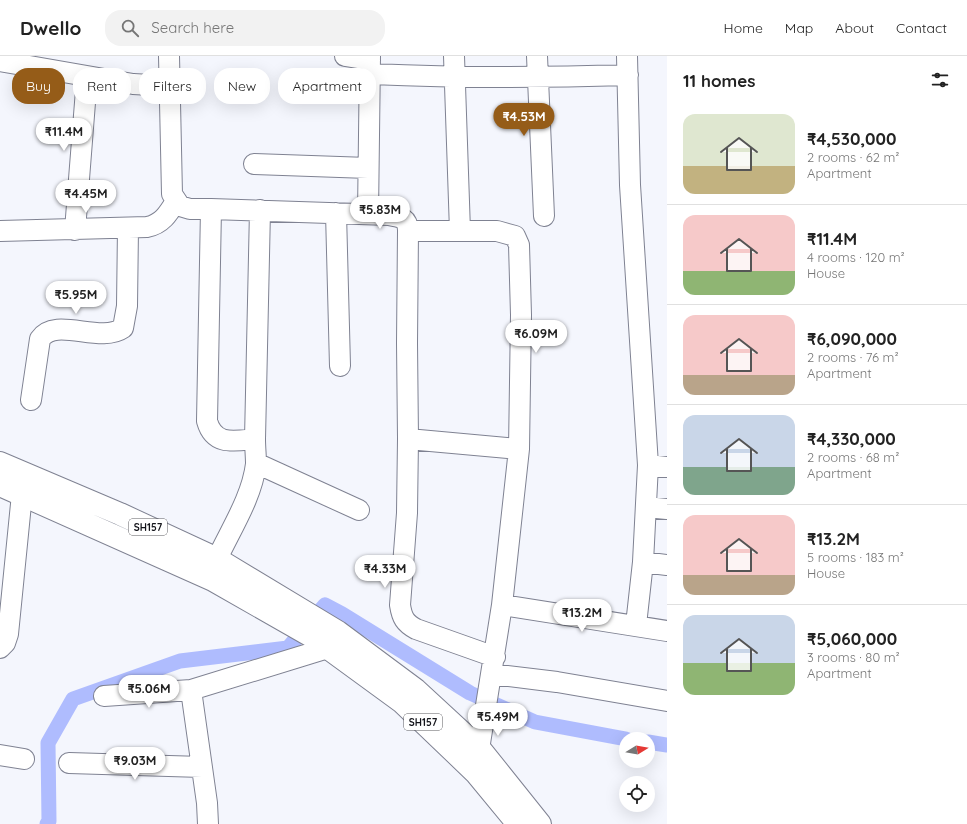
<!DOCTYPE html>
<html lang="en">
<head>
<meta charset="utf-8">
<style>
  :root { --surface:#fff; --page:#f2f2f2; --text:#222; --muted:#767676; --line:#e0e0e0; --accent:#955c18 }
  body { margin:0; font-family:Quicksand,sans-serif; background:var(--page); color:var(--text); height:100vh; display:flex; flex-direction:column; font-size:15px; white-space:nowrap }
  * { box-sizing:border-box; margin:0 }
  p { font-size:13px; color:var(--muted) }
  .icon { flex:none; width:22px; height:22px; fill:none; stroke:currentColor; stroke-width:2; stroke-linecap:round; stroke-linejoin:round }
  .map { position:relative; flex:1; overflow:hidden }
  .panel { display:flex; flex-direction:column; background:var(--surface); width:300px }
  .panel>* { flex:none }
  .top-card { position:absolute; left:12px; top:12px; width:380px; height:36px; display:flex; gap:8px }
  .needle { width:26px; rotate:79deg }
  .controls { position:absolute; left:619px; top:676px; display:grid; gap:8px }
  .controls a { display:grid; place-items:center; width:36px; height:36px; border-radius:50%; background:var(--surface); box-shadow:0 4px 16px #0002; font-size:20px }
  .price { position:absolute; translate:-50% -34px; padding:0 9px; border-radius:14px; background:#fff; color:#222; font-size:13px; line-height:26px; filter:drop-shadow(0 1px 2px #0008) }
  .price::after { content:''; position:absolute; left:50%; top:24px; width:12px; height:9px; margin-left:-6px; background:inherit; clip-path:polygon(0 0,100% 0,50% 100%) }
  .price.active { background:var(--accent); color:#fff }
  ul { padding:0; list-style:none }
  li { display:flex; align-items:center; gap:12px; height:100px; padding:0 16px }
  li+li { border-top:1px solid var(--line) }
  li span { display:grid; place-items:center; flex:none; width:112px; height:80px; border-radius:12px; color:#555 }
  li>.icon { margin-inline-start:auto }
  span .icon { width:48px; height:48px; fill:#fffc; stroke-width:1 }
  li b { font-size:17px }
  h2 { display:flex; justify-content:space-between; align-items:center; height:48px; padding:0 16px; font-size:17px }
  .chip { padding:0 14px; border-radius:16px; background:var(--surface); box-shadow:0 4px 16px #0002; font-size:14px; line-height:36px }
  .chip.active { background:var(--accent); color:#fff }
  header { display:flex; align-items:center; gap:24px; box-sizing:border-box; height:56px; padding:0 20px; background:var(--surface); border-bottom:1px solid var(--line) }
  header strong { font-size:19px }
  nav { display:flex; gap:22px; margin-inline-start:auto; font-size:14px }
  .search { width:280px; height:36px; background:var(--page); display:flex; align-items:center; gap:10px; box-sizing:border-box; padding:0 14px; border-radius:16px; color:var(--muted); font-size:15px }
  main { display:flex; flex:1; min-height:0 }
  .map>svg:first-child { display:block }
  .lines { fill:none; stroke-linecap:round; stroke-linejoin:round }
  .canal { stroke:#afbcfe; stroke-width:15 }
  .minor-casing { stroke:#7f8292; stroke-width:22 }
  .major-casing { stroke:#7f8292; stroke-width:24 }
  .minor { stroke:#fff; stroke-width:20 }
  .major { stroke:#fff; stroke-width:22 }
  .labels { text-anchor:middle; dominant-baseline:central; stroke-width:3; stroke-linejoin:round; paint-order:stroke }
  .shield { fill:#fff; stroke:#5a5a5f; stroke-width:1 }
  .shield-label { font-size:10px; font-weight:bold; fill:#13141a }
</style>
</head>
<body>
<header>
<strong>Dwello</strong>
<div class="search"><svg class="icon" aria-label="search" viewBox="0 0 24 24"><circle cx="10" cy="10" r="6"/><path d="M15 15l6 6"/></svg>Search here</div>
<nav><a>Home</a><a>Map</a><a>About</a><a>Contact</a></nav>
</header>
<main>
<div class="map">
<svg width="667" height="768" viewBox="0 0 667 768">
  <rect width="100%" height="100%" fill="#f4f6fd"/>
  <g class="lines">
    <path class="canal" d="M648 686 667 689
      M47 768 49 765 48 687 73 643 180 605 288 592 325 549 342 558 470 637 535 666 626 683"/>
    <g class="minor-casing">
      <path id="minor" d="M169 0 172 138 180 150 190 153H211L207 365C214 390 234 385 255 383 255 391 256 400 256 408 252 441 231 473 217 503
        M345 0 370 4
        M454 0 460 175H497L515 180 519 189 521 259 519 393 502 549 477 706
        M537 0 544 160
        M627 0 630 129 648 409
        M0 5 133 28 169 30
        M371 18C457 22 542 22 628 19
        M254 108 368 112
        M211 153 389 159C401 161 408 162 408 175
        M336 157 340 310
        M368 158 370 0
        M75 174 87 21
        M0 175 147 171C162 168 168 158 176 145
        M460 175H408L407 287 408 383 519 393
        M31 344 40 283C55 260 100 288 123 272L127 250 128 172
        M255 383 260 154
        M408 383 407 457 400 549C402 562 405 567 416 573L495 601
        M256 407 359 454
        M646 451 667 453
        M643 506 667 509
        M502 549 667 575
        M636 569 643 506 648 409 667 411
        M0 592 5 587 8 578 22 438
        M492 618 557 626 667 645
        M104 640 191 634
        M0 699 24 703
        M69 707 202 711
        M208 768 207 747 191 634 328 592"/>
    </g>
    <g class="major-casing">
      <path id="major" d="M0 407 120 458 217 503 338 576 416 634 480 693 540 768
        M0 429 213 524 313 581 402 646 476 717 518 768"/>
    </g>
    <use href="#minor" class="minor"/>
    <use href="#major" class="major"/>
  </g>
  <g class="labels">
    <g class="shield">
      <rect x="129" y="463" width="38" height="16" rx="3"/>
      <rect x="404" y="658" width="38" height="16" rx="3"/>
    </g>
    <g class="shield-label">
      <text x="148" y="471">SH157</text>
      <text x="423" y="666">SH157</text>
    </g>
  </g>
</svg>
<div class="controls">
<a><svg class="needle" viewBox="-14 -14 28 28"><path d="M0-13l5 13h-10z" fill="#e53935"/><path d="M0 13l5-13h-10z" fill="#767676"/></svg></a>
<a><svg class="icon" aria-label="locate" viewBox="0 0 24 24"><circle cx="12" cy="12" r="6"/><path d="M12 2v4M12 18v4M2 12h4M18 12h4"/></svg></a>
</div>
<b class="price active" style="left:524px;top:81px">₹4.53M</b>
<b class="price" style="left:64px;top:96px">₹11.4M</b>
<b class="price" style="left:86px;top:158px">₹4.45M</b>
<b class="price" style="left:380px;top:174px">₹5.83M</b>
<b class="price" style="left:76px;top:259px">₹5.95M</b>
<b class="price" style="left:536px;top:298px">₹6.09M</b>
<b class="price" style="left:385px;top:533px">₹4.33M</b>
<b class="price" style="left:582px;top:577px">₹13.2M</b>
<b class="price" style="left:149px;top:653px">₹5.06M</b>
<b class="price" style="left:498px;top:681px">₹5.49M</b>
<b class="price" style="left:135px;top:725px">₹9.03M</b>
<div class="top-card">
<a class="chip active">Buy</a>
<a class="chip">Rent</a>
<a class="chip">Filters</a>
<a class="chip">New</a>
<a class="chip">Apartment</a>
</div>
</div>
<section class="panel">
<h2>11 homes<svg class="icon" aria-label="filters" viewBox="0 0 24 24"><path d="M4 7h16M4 17h16"/><circle cx="9" cy="7" r="2"/><circle cx="15" cy="17" r="2"/></svg></h2>
<ul>
<li><span style="background:linear-gradient(#dfe7d0 65%,#c2b280 0)"><svg class="icon" aria-label="home" viewBox="0 0 24 24"><path d="M3 11l9-7 9 7M6 9v11h12V9"/></svg></span><div><b>₹4,530,000</b><p>2 rooms · 62 m²</p><p>Apartment</p></div></li>
<li><span style="background:linear-gradient(#f6c9c9 70%,#8fb573 0)"><svg class="icon" aria-label="home" viewBox="0 0 24 24"><path d="M3 11l9-7 9 7M6 9v11h12V9"/></svg></span><div><b>₹11.4M</b><p>4 rooms · 120 m²</p><p>House</p></div></li>
<li><span style="background:linear-gradient(#f6c9c9 75%,#b9a48a 0)"><svg class="icon" aria-label="home" viewBox="0 0 24 24"><path d="M3 11l9-7 9 7M6 9v11h12V9"/></svg></span><div><b>₹6,090,000</b><p>2 rooms · 76 m²</p><p>Apartment</p></div></li>
<li><span style="background:linear-gradient(#c9d6e8 65%,#7fa58c 0)"><svg class="icon" aria-label="home" viewBox="0 0 24 24"><path d="M3 11l9-7 9 7M6 9v11h12V9"/></svg></span><div><b>₹4,330,000</b><p>2 rooms · 68 m²</p><p>Apartment</p></div></li>
<li><span style="background:linear-gradient(#f6c9c9 75%,#b9a48a 0)"><svg class="icon" aria-label="home" viewBox="0 0 24 24"><path d="M3 11l9-7 9 7M6 9v11h12V9"/></svg></span><div><b>₹13.2M</b><p>5 rooms · 183 m²</p><p>House</p></div></li>
<li><span style="background:linear-gradient(#c9d6e8 60%,#8fb573 0)"><svg class="icon" aria-label="home" viewBox="0 0 24 24"><path d="M3 11l9-7 9 7M6 9v11h12V9"/></svg></span><div><b>₹5,060,000</b><p>3 rooms · 80 m²</p><p>Apartment</p></div></li>
</ul>
</section>
</main>
</body>
</html>
